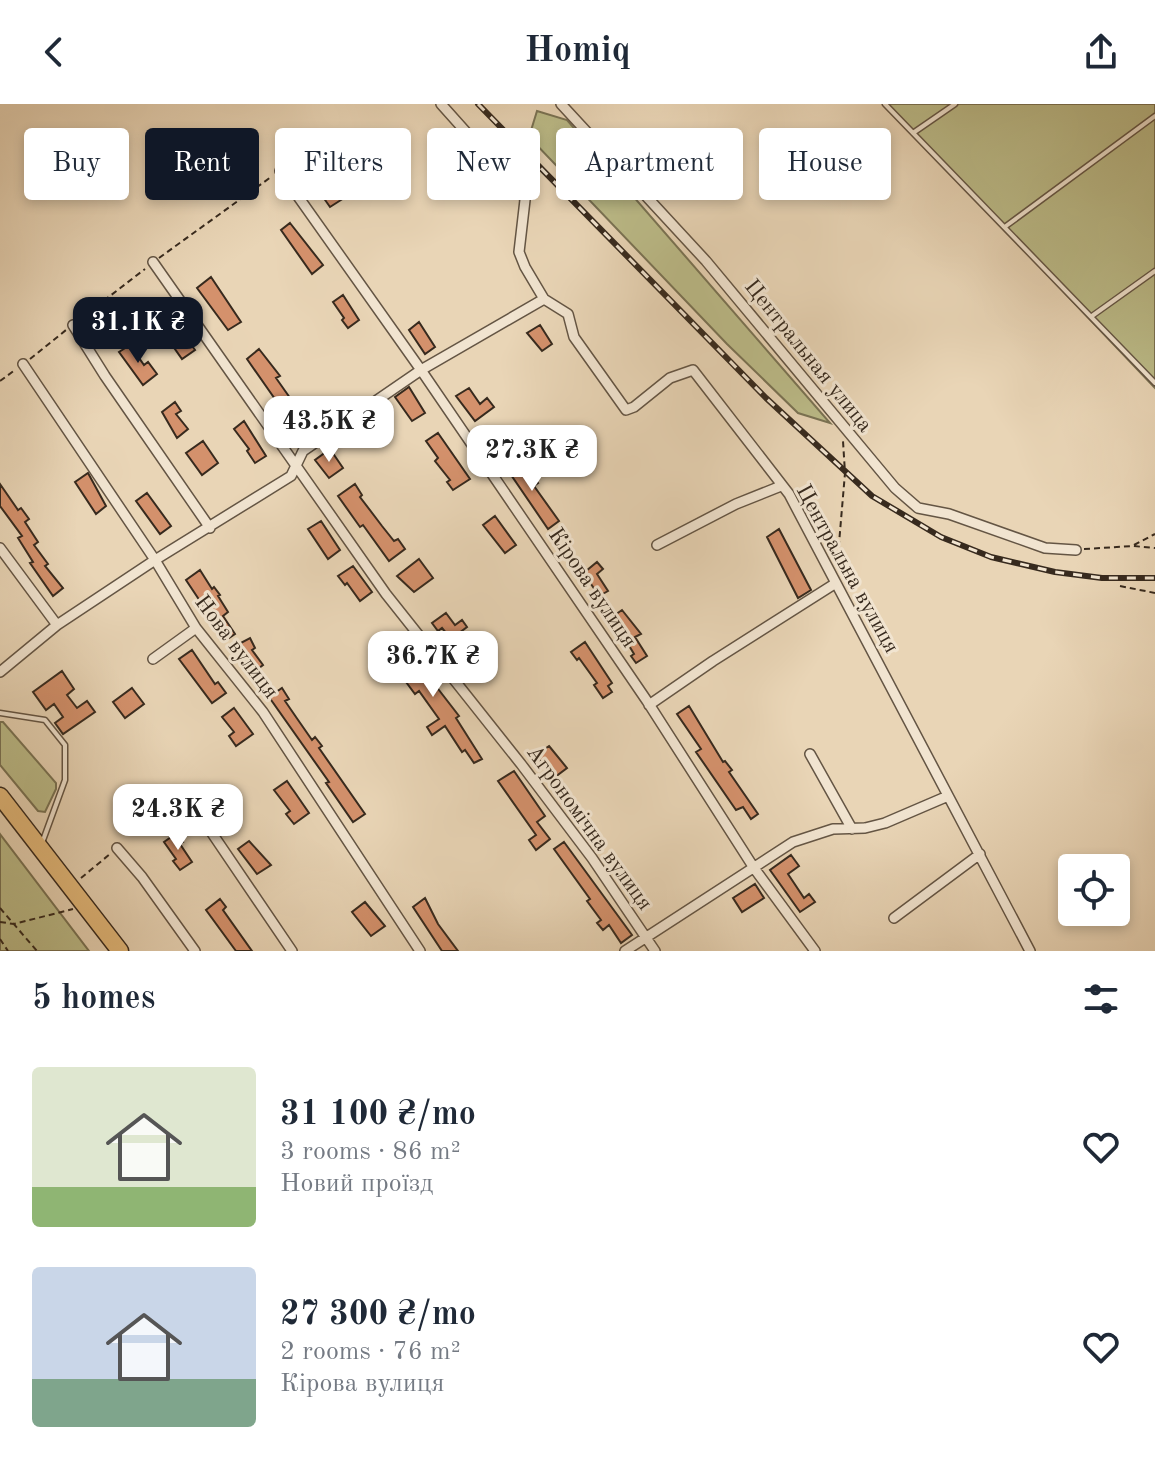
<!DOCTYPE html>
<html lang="en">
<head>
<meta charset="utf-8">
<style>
  :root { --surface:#fff; --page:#f6f6f7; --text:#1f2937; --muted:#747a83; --accent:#111827 }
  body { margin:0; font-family:"Old Standard TT",serif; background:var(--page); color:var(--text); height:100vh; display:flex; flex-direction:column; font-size:30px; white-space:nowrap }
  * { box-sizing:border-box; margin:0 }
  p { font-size:26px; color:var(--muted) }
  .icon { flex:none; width:44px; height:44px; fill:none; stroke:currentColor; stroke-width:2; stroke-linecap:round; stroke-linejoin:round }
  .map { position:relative; height:847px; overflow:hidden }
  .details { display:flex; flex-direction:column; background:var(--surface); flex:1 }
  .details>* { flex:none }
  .top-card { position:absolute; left:24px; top:24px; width:1108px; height:72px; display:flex; gap:16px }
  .buttons { position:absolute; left:1058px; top:750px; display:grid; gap:16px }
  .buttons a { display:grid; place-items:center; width:72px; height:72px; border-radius:8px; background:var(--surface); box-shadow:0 4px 12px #0003; font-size:40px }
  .price { position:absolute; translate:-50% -68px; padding:0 18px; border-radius:16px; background:#fff; color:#222; font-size:26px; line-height:52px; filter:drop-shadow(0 2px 4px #0008) }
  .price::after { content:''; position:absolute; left:50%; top:48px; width:24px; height:18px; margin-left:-12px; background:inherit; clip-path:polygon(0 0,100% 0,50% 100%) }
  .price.current { background:var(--accent); color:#fff }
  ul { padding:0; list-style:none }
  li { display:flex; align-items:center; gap:24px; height:200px; padding:0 32px }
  li span { display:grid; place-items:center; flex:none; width:224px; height:160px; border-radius:8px; color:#555 }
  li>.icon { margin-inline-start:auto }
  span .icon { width:96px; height:96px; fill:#fffc; stroke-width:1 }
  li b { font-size:34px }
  h2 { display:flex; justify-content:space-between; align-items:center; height:96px; padding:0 32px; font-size:34px }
  .pill { padding:0 28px; border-radius:8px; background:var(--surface); box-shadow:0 4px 12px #0003; font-size:28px; line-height:72px }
  .pill.current { background:var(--accent); color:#fff }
  header { display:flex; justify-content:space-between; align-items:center; height:104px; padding:0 32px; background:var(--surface); font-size:36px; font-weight:800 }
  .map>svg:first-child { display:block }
  .green { fill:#bcbc89; stroke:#7a7354; stroke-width:2 }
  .building { fill:#d4916c; stroke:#372a1e; stroke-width:2 }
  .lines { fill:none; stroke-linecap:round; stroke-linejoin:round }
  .lane-casing { stroke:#645544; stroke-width:7 }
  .street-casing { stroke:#645544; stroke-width:12 }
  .highway-casing { stroke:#372a1e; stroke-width:19 }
  .path { stroke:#372a1e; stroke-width:2; stroke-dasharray:6 4; stroke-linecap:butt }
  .lane { stroke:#f1e4d0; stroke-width:4 }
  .street { stroke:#f1e4d0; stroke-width:9 }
  .highway { stroke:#e4ba7b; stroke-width:16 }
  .rail-casing { stroke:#372a1e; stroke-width:6 }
  .rail { stroke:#f1e4d0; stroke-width:3; stroke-dasharray:9; stroke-linecap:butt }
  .labels { text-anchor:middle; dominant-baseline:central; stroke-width:6; stroke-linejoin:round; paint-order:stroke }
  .street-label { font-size:22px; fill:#372a1e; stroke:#f1e4d0 }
</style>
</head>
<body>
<header><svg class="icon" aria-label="back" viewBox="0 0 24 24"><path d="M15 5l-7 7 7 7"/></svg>Homiq<svg class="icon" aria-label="share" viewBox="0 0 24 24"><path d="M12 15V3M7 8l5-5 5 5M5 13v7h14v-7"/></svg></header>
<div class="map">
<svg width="1155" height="847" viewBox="0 0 1155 847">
  <rect width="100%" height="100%" fill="#e9d5b6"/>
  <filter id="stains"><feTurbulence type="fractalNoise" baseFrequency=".0025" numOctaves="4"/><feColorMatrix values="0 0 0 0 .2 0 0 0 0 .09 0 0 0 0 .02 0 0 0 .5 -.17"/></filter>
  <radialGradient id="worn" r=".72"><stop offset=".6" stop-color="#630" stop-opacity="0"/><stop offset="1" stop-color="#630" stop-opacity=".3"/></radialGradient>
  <path class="green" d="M885 0H1155V284Z
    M537 7 567 16 830 319 798 309 727 240 529 33Z
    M0 618H3L56 679V685L45 708 38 707 0 661Z
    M0 730 89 847H0Z"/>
  <path class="building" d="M193 36 209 60 195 71 178 48Z
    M314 51 327 71 331 69 336 76 333 77 344 94 330 103 300 60Z
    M290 119 323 161 312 170 281 126Z
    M211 173 241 218 228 226 197 184Z
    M343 191 359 216 348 224 342 216 344 214 333 198Z
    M419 218 435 243 425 250 409 226Z
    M176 220 195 246 182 255 163 228Z
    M540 221 552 240 542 247 527 229Z
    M130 241 144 261 148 258 157 270 143 281 119 248Z
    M259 245 280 272 276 274 302 311 291 318 247 255Z
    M409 283 425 309 412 317 395 293Z
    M469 284 480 300 487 294 494 303 475 317 456 292Z
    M175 298 181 307 176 310 188 325 177 334 162 308Z
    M244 317 266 352 255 359 247 347 249 345 234 325Z
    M438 329 470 375 453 386 447 378 450 376 435 357 438 354 426 337Z
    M203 337 218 359 202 371 186 349Z
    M330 345 343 364 329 374 315 356Z
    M521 355 538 379 534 382 559 417 548 425 507 365Z
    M88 369 106 402 96 410 75 378Z
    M0 380 18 406 21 404 29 415 25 418 38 438 34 441 48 460 45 462 63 484 53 492 30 459 33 458 18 434 22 432 0 402Z
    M355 380 362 391 360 393 382 422 394 437 398 435 405 445 389 457 363 421 360 423 338 392Z
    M147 389 171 422 160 430 136 397Z
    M495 412 516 441 505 449 483 421Z
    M321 417 340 446 328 455 308 425Z
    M779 425 811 486 798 494 767 433Z
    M419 455 433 474 414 488 397 472Z
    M597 458 603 465 597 470 608 487 599 492 589 477 585 479 580 472Z
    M353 462 372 488 360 497 347 479 345 481 338 472Z
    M200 466 212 485 214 483 220 491 218 492 228 508 223 512 235 530 226 536 186 476Z
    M622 506 641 530 635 533 647 552 636 559 631 552 634 550 612 513Z
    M446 509 455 521 462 516 467 523 451 535 442 524 438 527 432 519Z
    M250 534 255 544 252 546 263 561 251 570 237 541Z
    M401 537 459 612 456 614 482 655 474 659 465 646 462 648 445 622 432 631 427 623 439 615 419 587 415 590 403 574 402 575 396 567 401 564 389 545Z
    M585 538 612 579 608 582 612 588 603 594 594 581 597 579 579 554 577 556 571 548Z
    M192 546 215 580 218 578 226 589 212 599 179 555Z
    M476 549 491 567 478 577 463 560Z
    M62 567 74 585 67 591 77 604 87 597 95 608 63 630 55 619 63 613 54 600 46 606 33 588Z
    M132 584 144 600 125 614 113 598Z
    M282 584 289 595 285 597 296 613 312 636 315 633 322 642 319 644 365 710 353 718 326 679 329 678 269 593Z
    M689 602 723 658 725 657 732 666 729 668 758 710 751 715 743 703 736 706 696 648 701 645 677 610Z
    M234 604 253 630 236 642 229 632 234 628 222 613Z
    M549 642 567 664 555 673 544 657 542 659 536 651Z
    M514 667 545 712 537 718 550 735 536 746 529 736 536 731 498 677Z
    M287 677 309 709 294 720 286 710 290 707 274 686Z
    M177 729 183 738 180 740 192 758 180 766 173 757 176 755 164 738Z
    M249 737 271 761 257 770 238 745Z
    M564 738 632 831 621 839 609 821 603 826 597 819 601 816 587 797 590 795 554 745Z
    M791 751 799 762 788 770 804 794 809 790 815 798 800 808 770 766Z
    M755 780 764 794 742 808 733 794Z
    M425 794 438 820 458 847H442L413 803Z
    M220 795 226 803 223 806 252 847H236L206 806Z
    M365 798 385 822 371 832 352 808Z"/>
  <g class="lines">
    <g class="lane-casing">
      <path id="lane" d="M885 0 1155 279
        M913 29 955 0
        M1006 122 1155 12
        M1092 212 1155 167
        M0 609 45 616 65 641V676L42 739"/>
    </g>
    <g class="street-casing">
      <path id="street" d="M441 0 483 47 519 80 525 96 519 148 525 163 544 195
        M561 0 706 157 895 384 918 404 949 410 1045 444 1076 446
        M280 67 421 266 647 597 754 764 815 847
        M153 158 386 490 521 660 592 754 655 847
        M544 195 568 210 574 233 626 306 634 303 670 274 693 266 789 390 1030 847
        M73 221 105 272 210 424
        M23 260 155 456 196 524 263 608 420 847
        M657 441 736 400 781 382
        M0 444 57 521
        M153 555 196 524
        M0 568 57 521 155 456 291 372 303 347 421 266 544 195
        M649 601 713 557 836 479
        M810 650 852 725
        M197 707 292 847
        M117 744 142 773 195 847
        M894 814 980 750
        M625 847 793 738 833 725 865 724 885 719 948 692"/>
    </g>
    <g class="highway-casing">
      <path id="highway" d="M0 692 120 847"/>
    </g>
    <path class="path" d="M159 154 271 73
      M80 215 145 165
      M30 255 66 226
      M0 277 15 266
      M1134 441 1155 430
      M1084 445 1133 442 1155 444
      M837 463 845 369 843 337
      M1120 482 1155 489
      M81 774 110 750
      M0 804 37 847
      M0 818 14 820 73 805
      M0 835 8 847"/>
    <use href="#lane" class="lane"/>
    <use href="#street" class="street"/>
    <use href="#highway" class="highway"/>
    <g class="rail-casing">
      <path id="rail" d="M478 0 766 294 872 392 941 433 991 453 1055 468 1102 474H1155"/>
    </g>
    <use href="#rail" class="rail"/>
  </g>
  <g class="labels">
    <g class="street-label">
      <text transform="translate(808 252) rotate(51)">Центральная улица</text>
      <text transform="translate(847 465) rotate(61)">Центральна вулиця</text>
      <text transform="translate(592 484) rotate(56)">Кірова вулиця</text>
      <text transform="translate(236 543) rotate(53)">Нова вулиця</text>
      <text transform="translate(589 724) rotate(54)">Агрономічна вулиця</text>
    </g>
  </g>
  <rect width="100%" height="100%" filter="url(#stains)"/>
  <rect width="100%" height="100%" fill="url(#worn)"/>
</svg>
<div class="buttons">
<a><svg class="icon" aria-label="locate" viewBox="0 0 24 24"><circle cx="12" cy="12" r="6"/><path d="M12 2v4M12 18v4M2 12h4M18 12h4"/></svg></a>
</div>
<b class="price current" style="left:138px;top:261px">31.1K ₴</b>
<b class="price" style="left:329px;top:360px">43.5K ₴</b>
<b class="price" style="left:532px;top:389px">27.3K ₴</b>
<b class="price" style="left:433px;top:595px">36.7K ₴</b>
<b class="price" style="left:178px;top:748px">24.3K ₴</b>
<div class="top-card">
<a class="pill">Buy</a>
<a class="pill current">Rent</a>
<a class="pill">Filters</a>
<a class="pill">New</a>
<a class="pill">Apartment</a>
<a class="pill">House</a>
</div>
</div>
<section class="details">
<h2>5 homes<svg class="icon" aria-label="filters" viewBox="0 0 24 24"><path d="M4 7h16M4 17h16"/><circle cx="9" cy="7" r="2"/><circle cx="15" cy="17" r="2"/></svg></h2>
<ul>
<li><span style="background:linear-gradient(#dfe7d0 75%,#8fb573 0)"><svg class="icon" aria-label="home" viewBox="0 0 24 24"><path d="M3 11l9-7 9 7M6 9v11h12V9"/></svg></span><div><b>31 100 ₴/mo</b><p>3 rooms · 86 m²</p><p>Новий проїзд</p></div><svg class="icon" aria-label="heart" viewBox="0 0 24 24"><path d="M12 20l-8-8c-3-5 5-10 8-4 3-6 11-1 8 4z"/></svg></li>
<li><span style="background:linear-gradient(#c9d6e8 70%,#7fa58c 0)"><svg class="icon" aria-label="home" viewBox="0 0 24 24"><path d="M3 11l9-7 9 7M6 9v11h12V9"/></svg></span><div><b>27 300 ₴/mo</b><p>2 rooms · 76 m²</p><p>Кірова вулиця</p></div><svg class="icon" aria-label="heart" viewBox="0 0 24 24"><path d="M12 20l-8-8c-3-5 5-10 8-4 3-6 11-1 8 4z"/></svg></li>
</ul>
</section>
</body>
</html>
